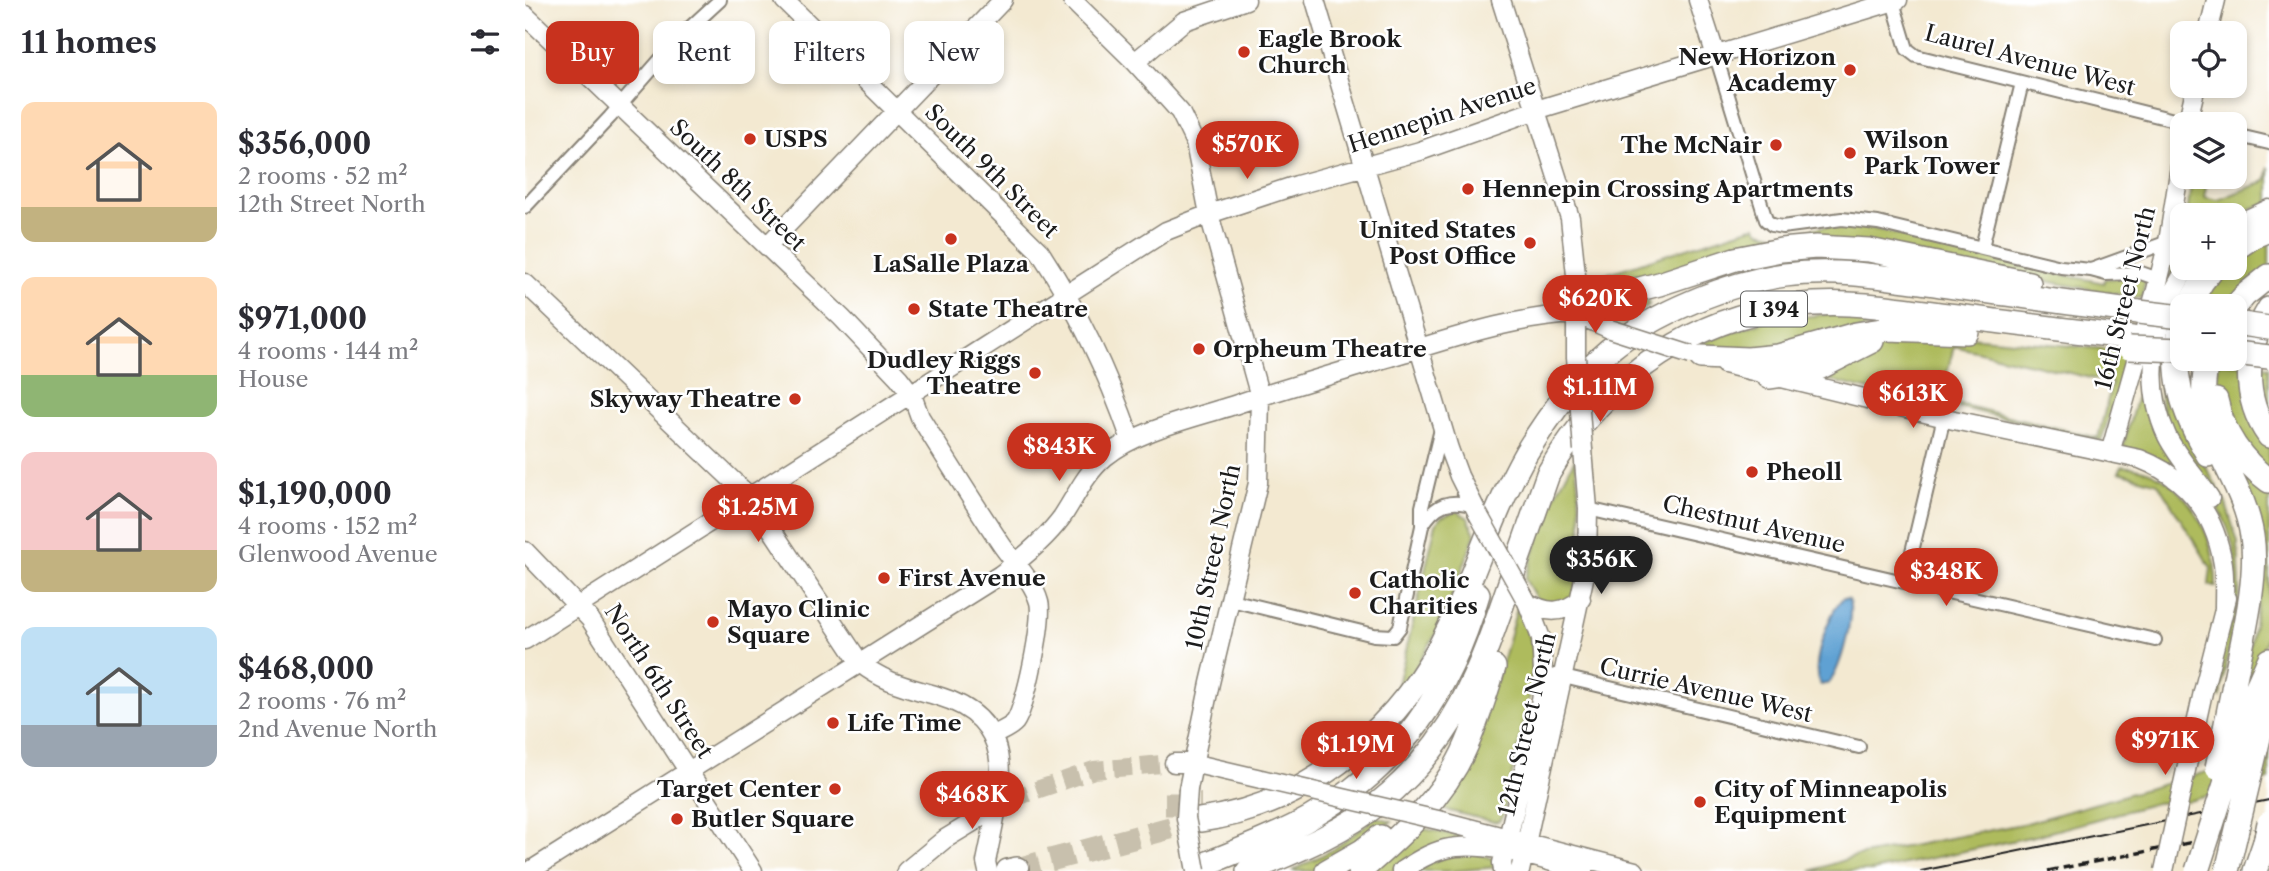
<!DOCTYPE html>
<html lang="en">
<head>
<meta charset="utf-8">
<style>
  :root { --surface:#fff; --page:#f2f2f3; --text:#2b2b33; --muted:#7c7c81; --accent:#c8321e }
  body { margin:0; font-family:"Libre Caslon Text",serif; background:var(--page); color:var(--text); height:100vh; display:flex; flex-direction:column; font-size:26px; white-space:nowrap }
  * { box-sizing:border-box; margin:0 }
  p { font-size:23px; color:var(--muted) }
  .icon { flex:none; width:38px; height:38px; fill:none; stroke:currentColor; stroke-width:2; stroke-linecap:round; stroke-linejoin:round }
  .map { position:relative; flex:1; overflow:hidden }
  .details { display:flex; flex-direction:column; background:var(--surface); width:525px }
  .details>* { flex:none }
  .banner { position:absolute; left:21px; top:21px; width:665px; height:63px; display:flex; gap:14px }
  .tools { position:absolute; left:1645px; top:21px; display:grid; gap:14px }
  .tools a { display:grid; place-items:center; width:77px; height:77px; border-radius:14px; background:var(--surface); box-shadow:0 4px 10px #0003; font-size:35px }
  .price { position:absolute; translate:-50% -60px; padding:0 16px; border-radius:24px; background:var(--accent); color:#fff; font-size:23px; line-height:46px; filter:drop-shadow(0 2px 4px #0008) }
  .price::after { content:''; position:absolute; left:50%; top:42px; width:21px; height:16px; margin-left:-10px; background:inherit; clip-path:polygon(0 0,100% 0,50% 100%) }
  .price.selected { background:#222; color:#fff }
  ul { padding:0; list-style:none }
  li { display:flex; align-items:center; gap:21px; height:175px; padding:0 21px }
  li span { display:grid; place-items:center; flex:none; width:196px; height:140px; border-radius:14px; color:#555 }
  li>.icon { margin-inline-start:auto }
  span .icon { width:84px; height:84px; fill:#fffc; stroke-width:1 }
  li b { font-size:30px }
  h2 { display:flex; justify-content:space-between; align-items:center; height:84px; padding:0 21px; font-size:30px }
  .chip { padding:0 24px; border-radius:14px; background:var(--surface); box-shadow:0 4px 10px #0003; font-size:24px; line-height:63px }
  .chip.selected { background:var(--accent); color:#fff }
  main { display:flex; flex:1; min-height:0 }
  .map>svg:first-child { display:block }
  .green { fill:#aebb5d; stroke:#656c3c; stroke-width:2 }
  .water { fill:#5fa1d3; stroke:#3e5e78; stroke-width:2 }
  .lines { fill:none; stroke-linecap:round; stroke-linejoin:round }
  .secondary-tunnel { stroke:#c8c0ad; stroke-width:18; stroke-dasharray:18 9; stroke-linecap:butt }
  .highway-tunnel { stroke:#c8c0ad; stroke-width:23; stroke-dasharray:23 11; stroke-linecap:butt }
  .street-casing { stroke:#888276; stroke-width:16 }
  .secondary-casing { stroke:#888276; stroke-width:21 }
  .highway-casing { stroke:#888276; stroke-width:26 }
  .street { stroke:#fff; stroke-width:12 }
  .secondary { stroke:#fff; stroke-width:18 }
  .highway { stroke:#fff; stroke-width:23 }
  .tram { stroke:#1c1c1c; stroke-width:2 }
  .rail { stroke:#1c1c1c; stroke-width:3.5; stroke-dasharray:10 5; stroke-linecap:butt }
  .secondary-bridge-casing { stroke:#888276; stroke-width:21; stroke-linecap:butt }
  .highway-bridge-casing { stroke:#888276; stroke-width:26; stroke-linecap:butt }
  .secondary-bridge { stroke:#fff; stroke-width:18 }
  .highway-bridge { stroke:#fff; stroke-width:23 }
  .poi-dot { fill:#c8321e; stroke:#fff; stroke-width:2.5 }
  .labels { text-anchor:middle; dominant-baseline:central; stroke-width:5; stroke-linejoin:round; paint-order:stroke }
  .shield { fill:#fff; stroke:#606060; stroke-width:2 }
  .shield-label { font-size:21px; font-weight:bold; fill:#1c1c1c }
  .poi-label { font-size:23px; font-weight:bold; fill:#1c1c1c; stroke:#fff; text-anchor:start }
  .street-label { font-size:23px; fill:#1c1c1c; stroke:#fff }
</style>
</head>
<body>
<main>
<section class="details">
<h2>11 homes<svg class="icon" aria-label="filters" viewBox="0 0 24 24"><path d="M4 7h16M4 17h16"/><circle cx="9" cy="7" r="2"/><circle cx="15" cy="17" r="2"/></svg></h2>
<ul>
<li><span style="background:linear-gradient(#ffd9b3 75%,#c2b280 0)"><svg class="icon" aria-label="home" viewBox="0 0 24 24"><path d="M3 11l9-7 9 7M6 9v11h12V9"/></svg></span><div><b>$356,000</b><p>2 rooms · 52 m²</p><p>12th Street North</p></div></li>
<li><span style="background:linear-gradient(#ffd9b3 70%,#8fb573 0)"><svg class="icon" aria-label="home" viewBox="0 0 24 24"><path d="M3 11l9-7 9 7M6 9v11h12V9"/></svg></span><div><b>$971,000</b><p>4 rooms · 144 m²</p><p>House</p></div></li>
<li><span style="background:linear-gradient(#f6c9c9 70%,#c2b280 0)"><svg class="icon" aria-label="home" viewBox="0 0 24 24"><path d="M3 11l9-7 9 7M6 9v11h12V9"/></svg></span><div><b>$1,190,000</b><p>4 rooms · 152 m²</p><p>Glenwood Avenue</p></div></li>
<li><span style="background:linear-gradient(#bfe0f5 70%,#9aa5b1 0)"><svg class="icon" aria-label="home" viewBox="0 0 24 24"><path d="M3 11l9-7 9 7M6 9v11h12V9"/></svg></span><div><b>$468,000</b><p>2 rooms · 76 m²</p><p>2nd Avenue North</p></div></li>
</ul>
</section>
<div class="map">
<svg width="1744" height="871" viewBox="0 0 1744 871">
  <rect width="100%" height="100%" fill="#fff"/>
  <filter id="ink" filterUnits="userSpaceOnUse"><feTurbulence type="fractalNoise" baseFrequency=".0143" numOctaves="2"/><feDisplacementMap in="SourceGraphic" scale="14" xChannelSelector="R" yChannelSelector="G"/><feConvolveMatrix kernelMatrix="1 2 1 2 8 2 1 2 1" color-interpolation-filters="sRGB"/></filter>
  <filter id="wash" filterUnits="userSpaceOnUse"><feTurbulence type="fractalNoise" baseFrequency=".00686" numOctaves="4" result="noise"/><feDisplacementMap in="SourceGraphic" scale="28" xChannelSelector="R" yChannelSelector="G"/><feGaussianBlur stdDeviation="1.57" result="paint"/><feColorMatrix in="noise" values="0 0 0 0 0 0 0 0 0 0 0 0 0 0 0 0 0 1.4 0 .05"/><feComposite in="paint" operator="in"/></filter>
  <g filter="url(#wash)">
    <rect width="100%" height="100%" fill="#f3e9d1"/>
    <path class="green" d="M1744 167V202L1710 215H1662L1667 177H1683L1679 197 1693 200 1741 181Z
      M1315 224 1344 228 1492 261V265L1579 283V279L1614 277 1620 280 1617 298 1597 295 1423 263 1363 245 1139 274 1076 288 1075 276 1231 226 1235 231 1252 235Z
      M1744 237V269L1705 306 1670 304 1695 268H1710V255Z
      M1657 243V264L1641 290 1651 251Z
      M1119 296 1124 305 1098 322 1071 316 1072 306Z
      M1304 314 1342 317V328L1243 351 1179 347 1177 343 1240 321Z
      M1422 335 1602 351 1594 388 1576 441 1429 406 1430 403 1573 438 1587 383 1429 346 1415 400 1410 406 1287 376 1347 346 1384 338Z
      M1623 355 1624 381 1665 479 1598 447Z
      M1635 356 1646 357 1675 457 1700 501 1713 543 1715 588 1695 697 1687 694C1697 649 1717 593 1708 547 1698 494 1651 461 1638 409 1634 393 1636 373 1635 356Z
      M1693 362 1721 365 1744 444V475C1725 460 1707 429 1698 406 1692 392 1693 376 1693 362Z
      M1735 366 1744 367V415L1736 392Z
      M1686 394 1744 488V631L1720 703 1715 701 1734 597Z
      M1050 459C1054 492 1063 565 1048 594 1045 599 1040 602 1036 605L1012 600 1000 579 1024 506Z
      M1597 466C1658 470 1691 531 1691 586L1684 585 1686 568 1633 483 1594 472Z
      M932 511 943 518 950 534 920 619 876 692 872 689 911 524 916 517Z
      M992 608 1000 622 1008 648 1009 677 978 815 974 821 969 822 908 807 972 680Z
      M1744 754V780L1664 801 1631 803 1514 835 1347 871H1286L1328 857 1502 823Z
      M851 817 867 821 845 838 793 871H767L809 849Z
      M890 827 945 838 869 871H844Z
      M947 852 970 859 972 867 928 871H893C909 858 926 855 947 852Z"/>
    <path class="water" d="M1318 598 1324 599C1329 619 1316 668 1304 683L1296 685C1283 670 1304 611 1318 598Z"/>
  </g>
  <g filter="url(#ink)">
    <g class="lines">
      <path class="secondary-tunnel" d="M486 799 569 770 649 763"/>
      <path class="highway-tunnel" d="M640 804H676
        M492 869 675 820"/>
      <g class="street-casing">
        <path id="street" d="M1368 2 1382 49 1391 56 1665 124
          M1191 56 1241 220 1247 225 1257 227 1317 219 1353 223 1536 267 1566 270 1581 274 1616 273 1633 279
          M1710 135 1744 143
          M0 207 85 117 156 36 195 0
          M1457 247 1497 83
          M1566 270 1643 242
          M1063 509 1630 640
          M897 526V507L917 425
          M1380 581 1419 417
          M706 600 849 635 868 636 875 627 897 526C910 504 925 498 949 506
          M1030 675 1334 747"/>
      </g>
      <g class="secondary-casing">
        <path id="secondary" d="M259 0 515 252C553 310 583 374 606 440
          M547 0 610 62 655 112 670 143 684 214 735 397 733 483 685 683 663 789
          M790 0 924 449 934 476 953 514
          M976 0 1045 218 1051 275V357
          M1173 0 1191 56
          M0 15 317 318 374 378 387 395 395 417C421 459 448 502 476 544 488 562 508 580 514 602 519 619 500 709 490 722 485 728 474 732 467 736
          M1683 33 1691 0
          M610 62 659 21 721 0
          M1662 124 1671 86
          M1710 225 1744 209
          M242 246 478 0
          M1662 268C1630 316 1616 381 1642 436 1653 458 1671 477 1685 498
          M0 283 225 497 335 663C360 683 383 687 413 696 500 722 474 795 461 862L463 871
          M1051 314 1085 329
          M1199 364 1429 420 1615 459C1663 478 1690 514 1698 564 1700 578 1699 594 1699 608
          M1585 453 1631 290 1643 242 1657 154
          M0 551 65 619 228 871
          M1002 602C1022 614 1038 614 1056 599
          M0 640 641 231 684 214 772 185 895 151 1011 110 1373 0
          M1678 692 1702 598
          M649 763H667L736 779
          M917 821 1110 871
          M5 871 475 575C498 558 520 540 537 517 551 496 560 474 580 457 615 428 675 417 718 402 770 385 823 370 875 354 934 336 990 317 1051 314
          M381 871 420 839 486 799
          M876 871C890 862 904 853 920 849 961 839 1018 860 1058 871
          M978 871 977 863 1019 687 1016 638 1002 602
          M995 871 1062 565 1063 509 1058 450"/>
      </g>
      <g class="highway-casing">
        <path id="highway" d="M1710 249 1729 236 1744 230
          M1663 306 1677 282 1688 268
          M1710 307 1720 295 1744 276
          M1744 309C1720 348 1716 397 1744 436
          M1051 314 1058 306 1068 301 1134 284 1210 259 1256 250 1291 247 1344 250 1504 283
          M1657 322C1643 371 1658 414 1683 455
          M1176 357 1223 359 1253 356 1331 334 1363 329 1442 332
          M1683 359C1663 432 1717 470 1727 536 1734 579 1716 646 1708 689
          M1244 377 1273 373 1294 368 1347 341
          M1691 400C1698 433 1717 461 1744 481
          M1730 691 1744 660
          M675 820C786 806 880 723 926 624 952 568 970 507 1001 453 1023 417 1052 377 1084 350 1129 313 1203 283 1260 275 1312 268 1365 278 1416 285 1482 294 1548 304 1614 312
          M683 863C717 849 753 836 785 818 876 765 924 693 953 594
          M483 871 492 869
          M723 871C768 852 816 834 855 802 930 741 954 673 984 585 997 548 1010 511 1023 474 1079 377 1175 310 1289 304 1337 301 1385 311 1432 316 1491 324 1549 331 1607 338
          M802 871 837 851 855 837
          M835 871C877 835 920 796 942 744 953 719 961 693 969 667
          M1730 871 1740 842"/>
      </g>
      <use href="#street" class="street"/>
      <use href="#secondary" class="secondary"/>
      <use href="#highway" class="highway"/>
      <path class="tram" d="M1396 871 1744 800"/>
      <path class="rail" d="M1523 871 1744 827"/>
      <g class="secondary-bridge-casing">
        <path id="secondary-bridge" d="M1085 329 1166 355
          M1051 357 1058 450
          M953 514 1002 602
          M736 779 917 821
          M663 789 661 818 671 871
          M1639 871 1678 692"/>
      </g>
      <g class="highway-bridge-casing">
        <path id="highway-bridge" d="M1614 312 1657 317
          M1710 323 1744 328
          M1604 348 1657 350
          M1710 353 1744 357
          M1692 768 1708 689
          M1740 842 1744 823
          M1672 871 1730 691
          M1702 871 1744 696"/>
      </g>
      <use href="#secondary-bridge" class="secondary-bridge"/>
      <use href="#highway-bridge" class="highway-bridge"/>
    </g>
  </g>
  <g class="poi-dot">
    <circle cx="719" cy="52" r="7"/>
    <circle cx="1325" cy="70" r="7"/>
    <circle cx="225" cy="139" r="7"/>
    <circle cx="1251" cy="145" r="7"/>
    <circle cx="1325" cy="153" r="7"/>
    <circle cx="943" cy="189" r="7"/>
    <circle cx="426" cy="239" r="7"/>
    <circle cx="1005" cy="243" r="7"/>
    <circle cx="389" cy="309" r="7"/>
    <circle cx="674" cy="349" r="7"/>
    <circle cx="510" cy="373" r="7"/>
    <circle cx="270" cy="399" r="7"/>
    <circle cx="1227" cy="472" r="7"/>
    <circle cx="359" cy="578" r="7"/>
    <circle cx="830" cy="593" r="7"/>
    <circle cx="188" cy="622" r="7"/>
    <circle cx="308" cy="723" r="7"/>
    <circle cx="310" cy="789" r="7"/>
    <circle cx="1175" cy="802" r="7"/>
    <circle cx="152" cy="819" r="7"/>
  </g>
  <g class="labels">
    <rect class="shield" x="1216" y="291.5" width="66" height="35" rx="5"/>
    <g class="shield-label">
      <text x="1249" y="309">I 394</text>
    </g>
    <g class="poi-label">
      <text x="733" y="39">Eagle Brook<tspan x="733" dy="26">Church</tspan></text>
      <text x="1311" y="57" text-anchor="end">New Horizon<tspan x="1311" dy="26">Academy</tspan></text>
      <text x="239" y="139">USPS</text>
      <text x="1339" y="140">Wilson<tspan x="1339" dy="26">Park Tower</tspan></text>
      <text x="1237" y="145" text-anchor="end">The McNair</text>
      <text x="957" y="189">Hennepin Crossing Apartments</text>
      <text x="991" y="230" text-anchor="end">United States<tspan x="991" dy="26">Post Office</tspan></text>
      <text x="426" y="264" text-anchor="middle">LaSalle Plaza</text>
      <text x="403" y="309">State Theatre</text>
      <text x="688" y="349">Orpheum Theatre</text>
      <text x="496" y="360" text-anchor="end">Dudley Riggs<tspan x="496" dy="26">Theatre</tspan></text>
      <text x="256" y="399" text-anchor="end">Skyway Theatre</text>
      <text x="1241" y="472">Pheoll</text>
      <text x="373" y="578">First Avenue</text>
      <text x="844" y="580">Catholic<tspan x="844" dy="26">Charities</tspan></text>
      <text x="202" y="609">Mayo Clinic<tspan x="202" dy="26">Square</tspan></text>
      <text x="322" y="723">Life Time</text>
      <text x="296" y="789" text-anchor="end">Target Center</text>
      <text x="1189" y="789">City of Minneapolis<tspan x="1189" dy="26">Equipment</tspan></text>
      <text x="166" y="819">Butler Square</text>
    </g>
    <g class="street-label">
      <text transform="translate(1505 60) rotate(15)">Laurel Avenue West</text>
      <text transform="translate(917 115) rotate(-18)">Hennepin Avenue</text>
      <text transform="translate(467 171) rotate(45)">South 9th Street</text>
      <text transform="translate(213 185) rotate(44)">South 8th Street</text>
      <text transform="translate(1600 298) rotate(-76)">16th Street North</text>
      <text transform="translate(1229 524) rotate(13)">Chestnut Avenue</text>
      <text transform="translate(688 557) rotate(-78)">10th Street North</text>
      <text transform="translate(134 681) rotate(57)">North 6th Street</text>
      <text transform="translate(1181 690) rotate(13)">Currie Avenue West</text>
      <text transform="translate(1002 724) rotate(-77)">12th Street North</text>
    </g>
  </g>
</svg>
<div class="tools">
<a><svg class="icon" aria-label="locate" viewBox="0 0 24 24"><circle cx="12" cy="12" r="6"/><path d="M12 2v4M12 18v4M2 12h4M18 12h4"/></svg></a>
<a><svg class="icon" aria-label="layers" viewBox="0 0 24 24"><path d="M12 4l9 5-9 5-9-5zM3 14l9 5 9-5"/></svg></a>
<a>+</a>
<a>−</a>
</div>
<b class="price" style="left:722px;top:181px">$570K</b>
<b class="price" style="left:1070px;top:335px">$620K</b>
<b class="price" style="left:1075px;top:424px">$1.11M</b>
<b class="price" style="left:1388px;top:430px">$613K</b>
<b class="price" style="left:534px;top:483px">$843K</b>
<b class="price" style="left:233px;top:544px">$1.25M</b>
<b class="price selected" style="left:1076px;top:596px">$356K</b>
<b class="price" style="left:1421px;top:608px">$348K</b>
<b class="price" style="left:1640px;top:777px">$971K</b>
<b class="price" style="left:831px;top:781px">$1.19M</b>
<b class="price" style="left:447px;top:831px">$468K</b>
<div class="banner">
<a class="chip selected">Buy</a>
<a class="chip">Rent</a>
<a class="chip">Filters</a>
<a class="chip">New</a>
</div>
</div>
</main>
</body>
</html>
